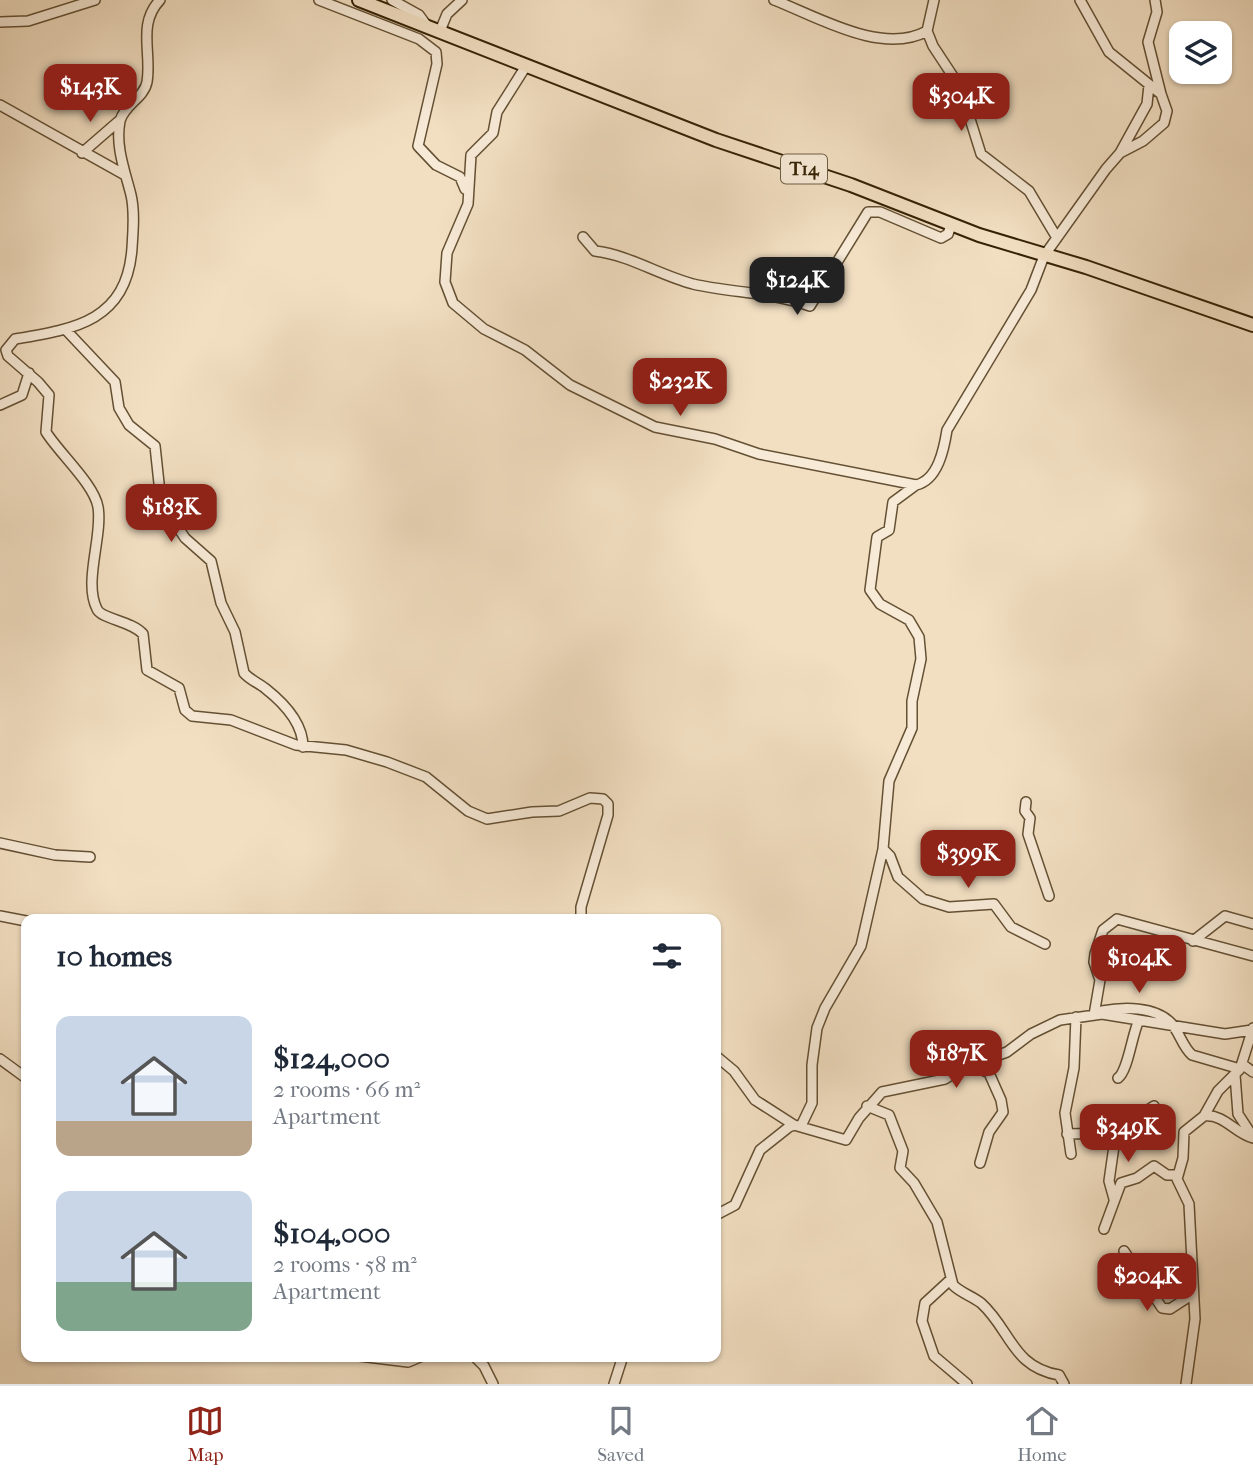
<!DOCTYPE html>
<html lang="en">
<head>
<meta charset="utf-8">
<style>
  :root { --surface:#fff; --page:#f6f6f7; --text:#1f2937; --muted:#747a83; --line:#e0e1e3; --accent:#8f2418 }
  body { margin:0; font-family:"IM FELL French Canon",serif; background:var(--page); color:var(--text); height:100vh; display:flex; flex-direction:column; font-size:26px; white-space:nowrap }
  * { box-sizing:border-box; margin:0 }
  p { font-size:23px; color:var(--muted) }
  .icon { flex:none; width:38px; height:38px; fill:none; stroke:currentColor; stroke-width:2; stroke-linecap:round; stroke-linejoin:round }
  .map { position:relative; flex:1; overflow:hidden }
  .side { position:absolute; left:21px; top:914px; width:700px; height:448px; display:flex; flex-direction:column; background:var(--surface); border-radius:14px; box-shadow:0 2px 5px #0004 }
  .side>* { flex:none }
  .buttons { position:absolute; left:1169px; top:21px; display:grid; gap:14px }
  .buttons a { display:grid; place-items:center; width:63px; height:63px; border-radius:14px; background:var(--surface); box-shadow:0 2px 5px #0004; font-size:35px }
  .price { position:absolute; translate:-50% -60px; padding:0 16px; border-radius:14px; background:var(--accent); color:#fff; font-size:23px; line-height:46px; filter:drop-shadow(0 2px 4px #0008) }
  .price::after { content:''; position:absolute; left:50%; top:42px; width:21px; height:16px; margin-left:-10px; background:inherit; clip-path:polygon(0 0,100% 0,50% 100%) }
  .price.current { background:#222; color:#fff }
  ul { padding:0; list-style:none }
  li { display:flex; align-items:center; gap:21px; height:175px; padding:0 35px }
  li span { display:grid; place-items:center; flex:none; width:196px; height:140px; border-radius:14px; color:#555 }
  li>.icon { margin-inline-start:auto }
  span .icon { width:84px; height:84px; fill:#fffc; stroke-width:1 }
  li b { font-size:30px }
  h2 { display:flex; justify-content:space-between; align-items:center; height:84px; padding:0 35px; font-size:30px }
  .tab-bar { display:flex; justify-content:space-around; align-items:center; height:98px; border-top:2px solid var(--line); background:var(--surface); font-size:19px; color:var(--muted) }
  .tab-bar a { display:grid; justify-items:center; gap:4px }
  .tab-bar .current { color:var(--accent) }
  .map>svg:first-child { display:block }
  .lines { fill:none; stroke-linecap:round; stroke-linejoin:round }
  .minor-casing { stroke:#645033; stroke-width:12 }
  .highway-casing { stroke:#342103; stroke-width:16 }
  .minor { stroke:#f7ead7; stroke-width:9 }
  .highway { stroke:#f2dfc2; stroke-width:12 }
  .labels { text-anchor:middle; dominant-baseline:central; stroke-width:6; stroke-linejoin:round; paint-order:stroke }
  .shield { fill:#f7ead7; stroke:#6e5d43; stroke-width:2 }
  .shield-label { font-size:18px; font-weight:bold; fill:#342103 }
</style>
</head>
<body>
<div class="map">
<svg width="1253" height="1384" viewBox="0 0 1253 1384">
  <rect width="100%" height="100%" fill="#f2dfc2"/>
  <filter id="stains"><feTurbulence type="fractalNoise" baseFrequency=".00286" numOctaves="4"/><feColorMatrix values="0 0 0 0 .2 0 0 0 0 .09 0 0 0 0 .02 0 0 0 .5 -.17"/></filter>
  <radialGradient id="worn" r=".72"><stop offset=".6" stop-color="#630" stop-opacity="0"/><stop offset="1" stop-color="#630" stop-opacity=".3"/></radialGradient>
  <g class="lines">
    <g class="minor-casing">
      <path id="minor" d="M160 0C137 24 152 53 147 82 144 98 124 105 120 121 115 146 125 171 131 195 135 212 133 231 132 248 127 321 75 329 15 339L6 350 8 356 38 382 49 395 46 432C59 453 94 484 98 507 103 536 83 582 97 609 101 619 132 621 143 634L147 670 179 688 185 710 192 716 231 720 296 745 346 750 387 762 426 777 468 811 487 819 532 812 559 811 590 798 603 799 608 804V815L581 907V919
        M319 0 419 39 436 52 437 64 418 146 436 165 460 177 465 189
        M392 0 419 15 427 26
        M774 0C816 16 882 56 927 31
        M934 0 927 31 933 46 960 87 981 154 1029 191 1057 238
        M1155 0 1157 12 1148 42 1161 94
        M0 22 28 21 95 0
        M440 31 447 14 462 0
        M526 66 497 112 493 133 471 155 468 204 447 253 445 282 453 303 484 329 525 350 570 385 655 427 715 439 759 454 916 485C938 480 944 449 947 430L1031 290 1044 256 1106 169 1120 153 1143 141 1164 123 1167 111 1161 94 1109 52 1080 0
        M0 105 125 175
        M82 153 120 120
        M1120 153 1147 104 1149 85
        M583 237 595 251C629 255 659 275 693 284 732 293 772 292 810 306L868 212H880L941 238 948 234 951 225
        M65 329 115 382 119 408 129 425 155 446 161 502 185 538 211 561 221 603 235 632 244 673C250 680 259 683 266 689 285 704 303 723 303 747
        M0 405 22 395 29 373
        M1026 802 1025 811 1030 818 1028 834 1049 896
        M0 843 55 855 90 857
        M883 849 890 856 898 877 923 899 949 907 994 904 1011 927 1045 944
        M0 916 26 921
        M1193 941 1225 916 1253 924
        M1102 1011C1123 1007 1155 1006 1171 1023 1180 1033 1182 1046 1192 1055L1240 1069
        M1094 1015 1100 980 1094 962 1095 954 1103 930 1117 919 1253 956
        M716 1056 734 1071 755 1100 794 1125
        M0 1059 26 1078
        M1242 1064 1253 1072
        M972 1065 989 1073 1001 1100 1003 1112 989 1132 980 1163
        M1235 1075 1238 1114 1253 1137
        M1118 1078C1128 1071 1132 1034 1139 1020
        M867 1106 889 1115 903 1151 900 1168 914 1183 937 1222 953 1285C961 1293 972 1296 981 1303 1011 1330 1012 1367 1059 1375L1064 1384
        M1204 1116C1225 1114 1234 1133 1253 1138
        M801 1126 812 1103V1065L817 1028 825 1008 861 946 883 849 889 781 912 728V701L921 659 919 637 909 620 880 604 870 590 877 537 889 530 893 502 916 485
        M1067 1134 1113 1133 1154 1106
        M1071 1154 1065 1113 1074 1068 1076 1017
        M1114 1199 1109 1181 1116 1132
        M716 1215 735 1205 760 1150 789 1127 794 1125 846 1140 859 1118 882 1092 945 1079 963 1068 1007 1052 1031 1034 1060 1020 1102 1014 1225 1034 1252 1030
        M1104 1229 1121 1183 1137 1178 1154 1166 1167 1175H1177
        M1124 1251 1162 1308 1170 1309 1193 1294
        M950 1280 925 1303 922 1321 934 1356 967 1384
        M359 1356 408 1362 422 1356
        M474 1356 484 1366 493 1384
        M614 1384 623 1356
        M1186 1384 1195 1319 1189 1204 1177 1179 1183 1158 1184 1132 1204 1116 1218 1091 1240 1069 1253 1028"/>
    </g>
    <g class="highway-casing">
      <path id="highway" d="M359 0 716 140 851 185 979 235 1086 267 1253 325"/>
    </g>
    <use href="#minor" class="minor"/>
    <use href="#highway" class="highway"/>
  </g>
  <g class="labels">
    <rect class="shield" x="781" y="154.5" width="46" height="29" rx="5"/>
    <g class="shield-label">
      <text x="804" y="169">T14</text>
    </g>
  </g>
  <rect width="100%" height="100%" filter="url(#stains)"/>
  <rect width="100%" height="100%" fill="url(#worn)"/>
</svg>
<div class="buttons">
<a><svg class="icon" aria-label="layers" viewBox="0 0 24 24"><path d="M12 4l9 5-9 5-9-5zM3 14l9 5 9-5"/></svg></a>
</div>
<b class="price" style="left:90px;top:124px">$143K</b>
<b class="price" style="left:961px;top:133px">$304K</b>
<b class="price current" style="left:797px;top:317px">$124K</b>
<b class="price" style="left:680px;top:418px">$232K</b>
<b class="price" style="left:171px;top:544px">$183K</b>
<b class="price" style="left:968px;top:890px">$399K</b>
<b class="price" style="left:1139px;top:995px">$104K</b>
<b class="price" style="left:956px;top:1090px">$187K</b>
<b class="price" style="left:1128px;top:1164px">$349K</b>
<b class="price" style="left:1147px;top:1313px">$204K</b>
<section class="side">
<h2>10 homes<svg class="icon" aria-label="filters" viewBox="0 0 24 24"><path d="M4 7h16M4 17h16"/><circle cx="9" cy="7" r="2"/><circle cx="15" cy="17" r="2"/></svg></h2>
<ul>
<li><span style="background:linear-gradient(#c9d6e8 75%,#b9a48a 0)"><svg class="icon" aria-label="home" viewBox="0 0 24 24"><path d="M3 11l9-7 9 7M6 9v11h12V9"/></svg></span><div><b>$124,000</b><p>2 rooms · 66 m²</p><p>Apartment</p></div></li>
<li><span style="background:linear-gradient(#c9d6e8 65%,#7fa58c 0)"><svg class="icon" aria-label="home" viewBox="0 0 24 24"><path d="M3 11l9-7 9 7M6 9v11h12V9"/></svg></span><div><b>$104,000</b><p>2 rooms · 58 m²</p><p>Apartment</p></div></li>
</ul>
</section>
</div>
<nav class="tab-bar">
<a class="current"><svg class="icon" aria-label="map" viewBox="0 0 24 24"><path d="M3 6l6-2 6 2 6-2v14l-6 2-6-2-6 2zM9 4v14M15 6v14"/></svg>Map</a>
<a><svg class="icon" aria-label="saved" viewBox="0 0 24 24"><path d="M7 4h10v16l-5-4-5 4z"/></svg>Saved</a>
<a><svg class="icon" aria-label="home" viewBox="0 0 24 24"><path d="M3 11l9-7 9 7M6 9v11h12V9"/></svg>Home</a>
</nav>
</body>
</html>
